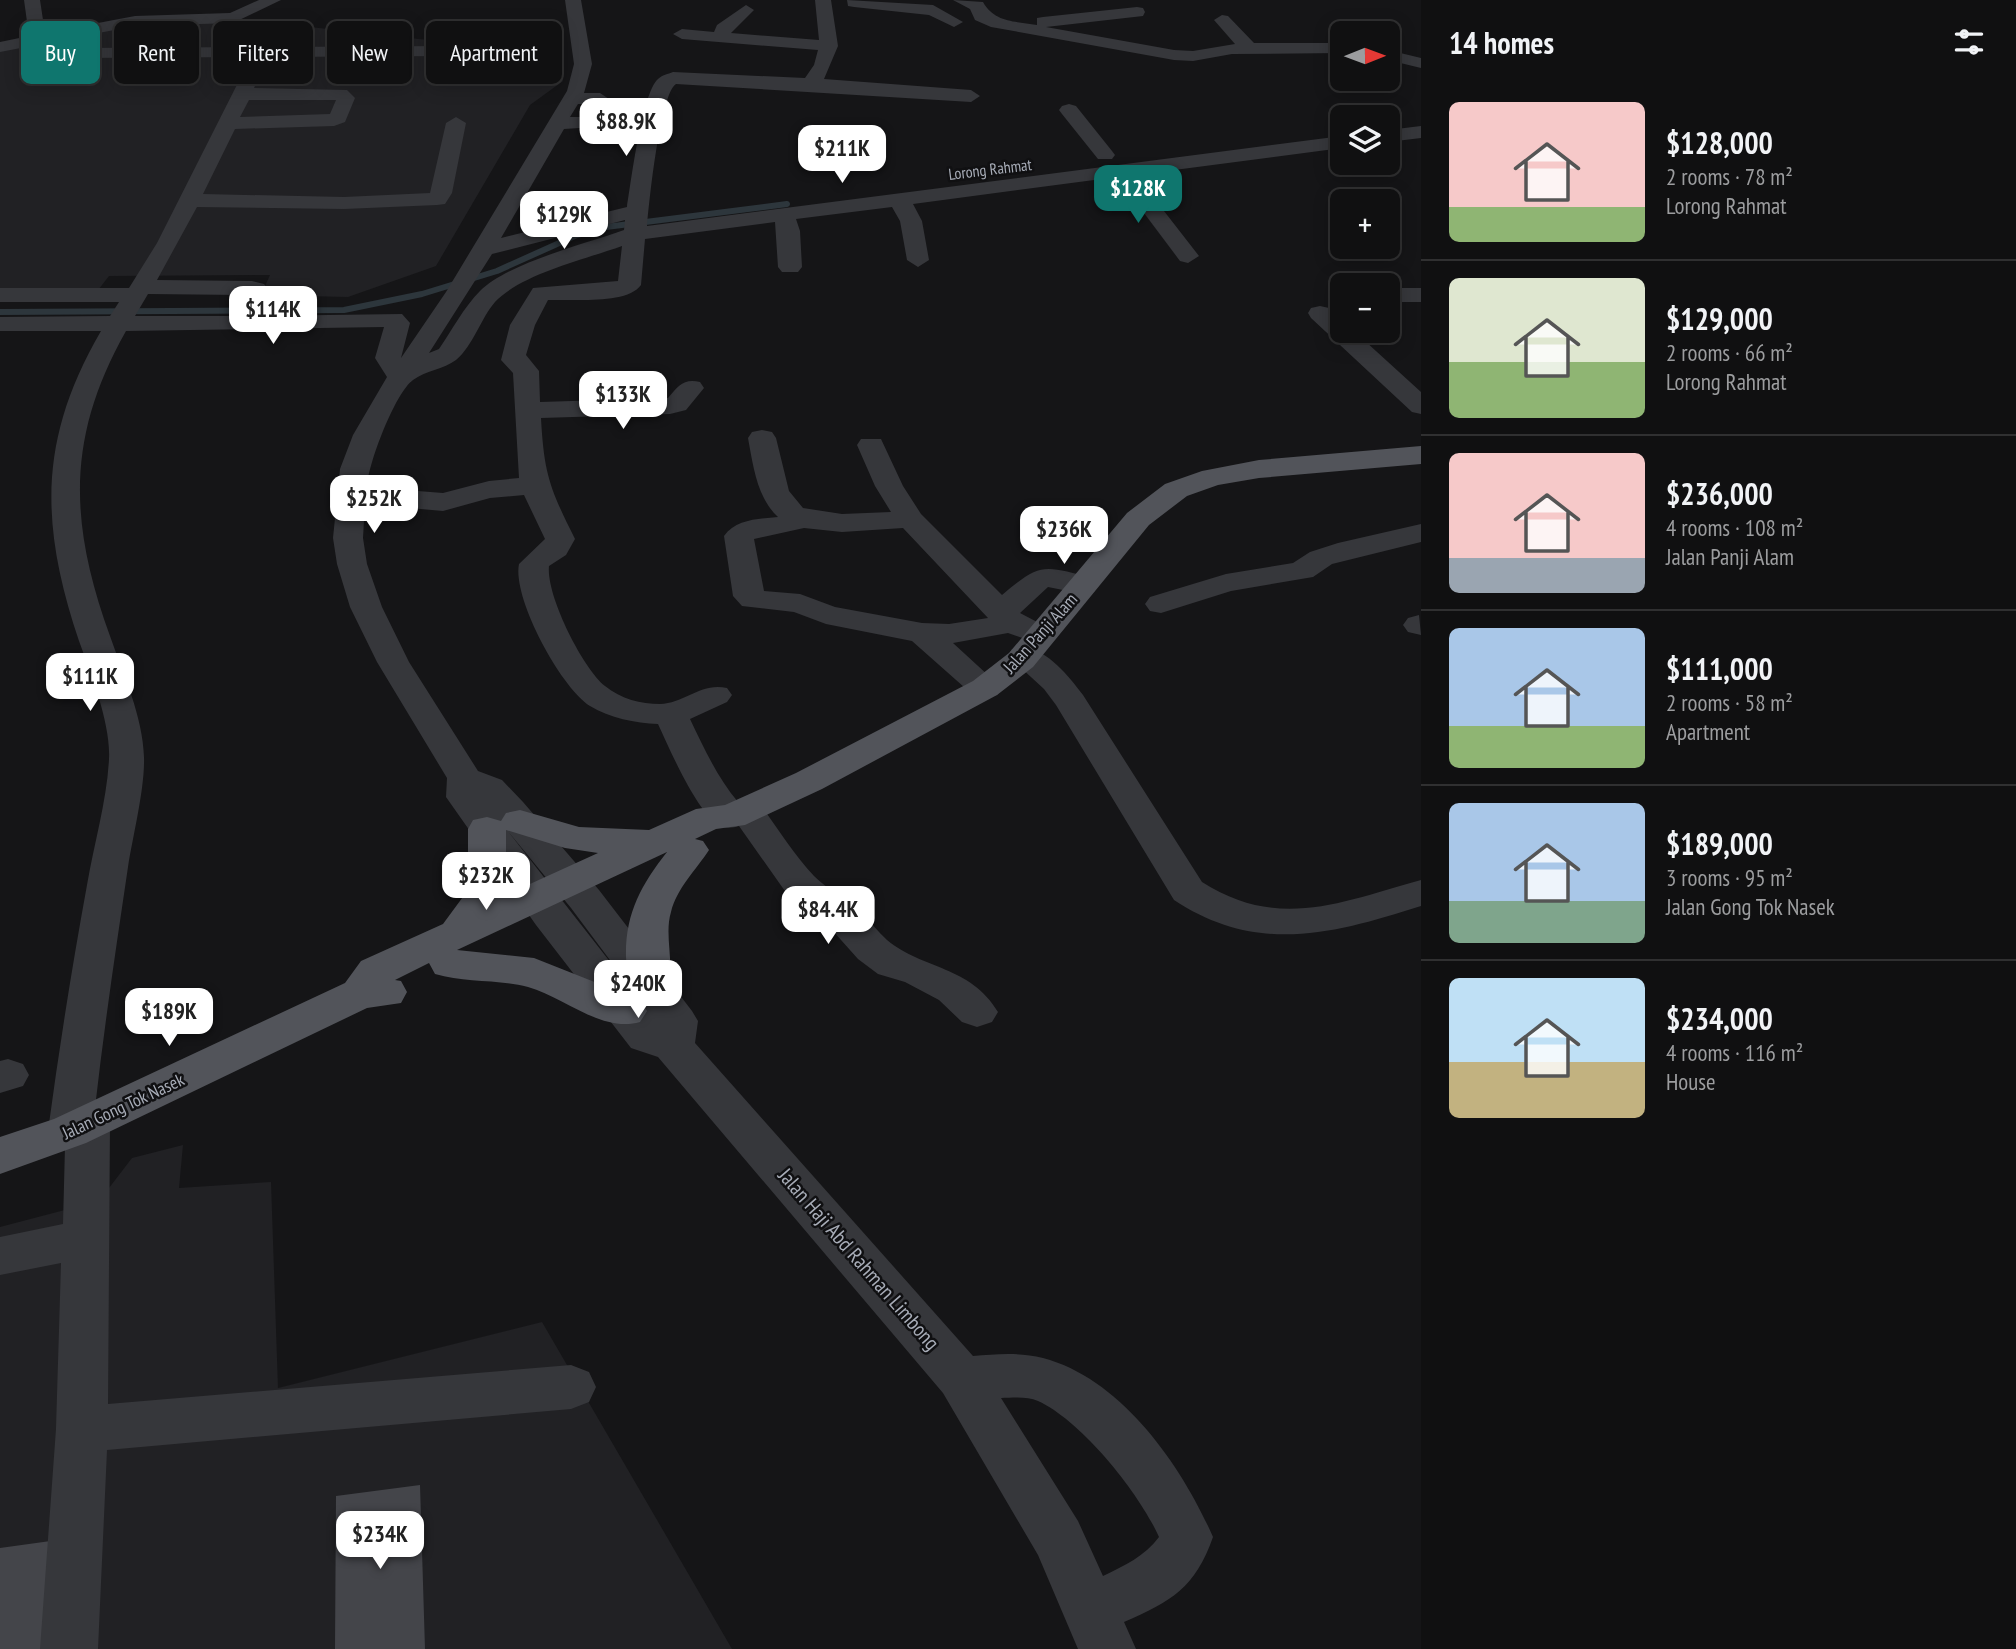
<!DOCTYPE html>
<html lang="en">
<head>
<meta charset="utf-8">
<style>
  :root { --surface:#101011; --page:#19191a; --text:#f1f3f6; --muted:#9c9d9f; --line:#303031; --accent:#0f766e }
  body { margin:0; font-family:"PT Sans Narrow",sans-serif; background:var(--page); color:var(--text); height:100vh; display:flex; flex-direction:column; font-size:26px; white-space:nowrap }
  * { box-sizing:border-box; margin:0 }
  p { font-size:23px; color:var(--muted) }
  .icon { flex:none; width:38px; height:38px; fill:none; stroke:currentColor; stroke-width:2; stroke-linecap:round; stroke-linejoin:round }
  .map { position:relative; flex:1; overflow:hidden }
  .details { display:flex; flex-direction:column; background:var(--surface); width:595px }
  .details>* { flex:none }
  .hud { position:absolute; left:21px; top:21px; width:665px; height:63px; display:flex; gap:14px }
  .needle { width:46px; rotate:89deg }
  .tools { position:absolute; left:1330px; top:21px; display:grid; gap:14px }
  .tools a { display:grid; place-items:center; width:70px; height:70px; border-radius:10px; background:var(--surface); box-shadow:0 4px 18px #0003,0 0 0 2px var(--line); font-size:35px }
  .price { position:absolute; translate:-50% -60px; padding:0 16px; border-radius:14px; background:#fff; color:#222; font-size:23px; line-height:46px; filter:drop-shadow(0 2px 4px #0008) }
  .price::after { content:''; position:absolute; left:50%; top:42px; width:21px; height:16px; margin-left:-10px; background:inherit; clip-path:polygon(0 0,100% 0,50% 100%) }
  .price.selected { background:var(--accent); color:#fff }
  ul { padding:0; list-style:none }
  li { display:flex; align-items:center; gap:21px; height:175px; padding:0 28px }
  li+li { border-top:2px solid var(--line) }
  li span { display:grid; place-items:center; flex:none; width:196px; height:140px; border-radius:10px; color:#555 }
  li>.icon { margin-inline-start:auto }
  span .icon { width:84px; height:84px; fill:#fffc; stroke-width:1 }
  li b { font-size:30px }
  h2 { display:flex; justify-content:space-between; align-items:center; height:84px; padding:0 28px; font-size:30px }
  .chip { padding:0 24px; border-radius:10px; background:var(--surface); box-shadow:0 4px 18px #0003,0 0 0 2px var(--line); font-size:24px; line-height:63px }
  .chip.selected { background:var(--accent); color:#fff }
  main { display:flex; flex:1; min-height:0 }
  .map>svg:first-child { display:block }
  .built { fill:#212124 }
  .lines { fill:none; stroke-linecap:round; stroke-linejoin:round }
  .stream { stroke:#2d363c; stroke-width:6 }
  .building { fill:#44454a }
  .minor { fill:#36373b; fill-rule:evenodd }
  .major { fill:#52545a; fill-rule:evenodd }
  .labels { text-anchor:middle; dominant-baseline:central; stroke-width:5; stroke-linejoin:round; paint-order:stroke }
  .far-street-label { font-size:16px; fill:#a7acb7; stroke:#101012 }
  .street-label { font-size:18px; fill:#a7acb7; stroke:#101012 }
  .near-street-label { font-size:21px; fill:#a7acb7; stroke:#101012 }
</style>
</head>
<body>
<main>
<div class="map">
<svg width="1421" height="1649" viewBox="0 0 1421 1649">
  <rect width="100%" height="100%" fill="#151517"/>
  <path class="built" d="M255 21 520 50 514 55 559 67 563 81 530 105 436 266 348 297 261 295 270 275 109 276 95 294 0 293V50L148 22Z
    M183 1145 179 1188 271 1182 278 1388 542 1322 732 1649H0V1227L99 1201 132 1158Z"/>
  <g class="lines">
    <path class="stream" d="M0 312 344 310 422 294 497 271 577 235 606 227 787 204"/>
  </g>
  <path class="building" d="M420 1485 425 1649H335L336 1496Z
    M65 1539 51 1649H0V1548Z"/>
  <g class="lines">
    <path class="minor" d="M24 0H40L45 33 135 16 230 13 259 0H281L233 23 135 26 0 52V42L29 36Z
      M565 0H581L592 64 584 93H600L609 99 595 127 564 129 501 238 627 207C631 183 642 93 658 79 662 75 668 74 673 72L805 78 814 65 818 50 682 39 673 34 682 29 714 32 717 25 746 5 754 10 731 33 819 40 815 0H831L838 46 824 79 971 90 980 96 971 102 676 84C660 94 649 204 647 226L1342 136V148L1136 175 1199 256 1188 263 1180 261 1117 177 913 204 922 221 929 260 918 267 907 260 900 221 892 207 796 219 800 231 802 267 798 272H782L778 267 775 222 645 239 641 285C627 305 571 299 548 300L535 325 526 355 539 371 540 402 668 398C678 386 684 378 700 382L704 388 686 410 670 414 541 418C544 474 550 489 575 539L566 555 549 566C546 595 582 667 605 686 621 699 641 704 660 704 685 703 701 682 727 688L732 695 727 702 690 719C704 748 717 777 738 802L746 800 759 803C777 827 794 855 814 876 828 890 847 900 861 913 870 921 878 932 887 940 923 970 970 965 998 1012L992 1022 977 1027 962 1022 939 1000 905 982 878 974 858 959 833 931 787 894 739 826C732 828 723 829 717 824 695 808 670 750 658 724 635 723 610 718 590 706 561 688 512 598 519 564L545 539 524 495 490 498 443 511 365 504 363 538 367 564 382 607 409 662 478 771 502 780 523 802 599 890 692 1011 698 1021 695 1043 973 1356C996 1354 1020 1352 1043 1358 1122 1379 1182 1466 1213 1537 1195 1588 1172 1601 1124 1622L1136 1649H1078L1038 1555 943 1393 658 1057 631 1048 536 925 446 797 447 778 377 662 350 607 337 564 333 538 340 469 353 435 387 377 375 358 384 327 126 331C66 437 69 523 110 636 123 673 143 717 144 757 145 788 133 835 128 867 116 948 104 1028 95 1108L104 1111 110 1123 108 1404 571 1365 589 1372 596 1387 589 1402 571 1409 107 1450 98 1649H40L56 1429 61 1263 0 1275V1237L63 1224 65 1146 54 1143 48 1131C59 1049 72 967 87 885 94 844 107 800 109 759 111 724 91 674 79 641 40 525 38 439 101 331H0V317L110 316 119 302H0V288H129L157 243 251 57 76 58 67 53 76 48 257 47 266 30 272 29 281 34 275 47 451 46 553 64 556 68 553 72 547 73 451 56 269 57 254 88 347 90 355 98 345 122 334 126 235 129 203 194 344 197 430 193 446 123 456 117 466 123 452 193 445 204 437 205 344 209 197 207 157 280 252 281 264 284 268 289 257 316 402 314 410 323 401 358 446 292 567 91 574 64ZM249 100H336L330 114 240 117ZM578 104H588L581 117H570ZM625 220 624 230C585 244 508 263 480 291 464 307 452 330 439 349L429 353 492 254ZM622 246 618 281 533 288 510 325 501 360 513 373 519 478 489 481 443 493 367 487C368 464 395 393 413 380 425 371 444 369 456 360 473 346 481 318 495 302 521 274 586 259 622 246ZM148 294 242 295 233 316H135ZM507 830 571 908 636 995ZM1001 1398C1012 1398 1027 1396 1038 1401 1082 1421 1140 1494 1159 1537 1145 1556 1124 1566 1103 1576L1078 1521Z
      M847 0 933 5 963 22 954 27 929 15 854 7 848 6Z
      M953 0 983 2C995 23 1015 21 1037 25V18L1043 17 1137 7 1143 8 1145 12 1143 16 1046 27 1174 50 1193 51 1235 44 1214 20 1222 15 1228 16 1254 43H1342V53L1232 54 1193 61 1174 60 991 27 975 20 970 9Z
      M1388 50 1421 58V68L1388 60Z
      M1069 104 1076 106 1112 151 1115 155 1112 159H1098L1062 114 1059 110 1062 106Z
      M1421 126V138L1388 142V130Z
      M1388 288H1421V302H1388Z
      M1320 306 1329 308 1342 320V331H1354L1421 392V414L1412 412 1311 318 1308 313 1311 308Z
      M762 430 772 432 776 438 789 491 803 508 842 514 891 512 875 486 857 445 861 439H881L903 486 921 514 1002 595C1042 561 1043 566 1094 578L1098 585 1094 592 1083 594 1048 587 1020 613 1039 623 1044 630 1039 637 1028 640 1008 633 953 643 1002 688 997 695 985 698 973 695 912 641 826 624 794 612 742 606 733 596 724 536C736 519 759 519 778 517 757 498 753 465 748 438L752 432ZM804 528 842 532 903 528 988 618 949 624 922 623 835 607 800 594 764 591 754 539Z
      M1421 524V542L1332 564 1313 577 1231 591 1161 613 1150 611 1145 604 1150 597 1226 574 1293 563 1310 552 1338 543Z
      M1419 615 1421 635 1408 632 1403 625 1408 618Z
      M1024 646C1049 652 1068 675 1083 695L1202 882C1279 931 1341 902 1421 880V906C1333 934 1257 955 1174 900L1056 705 1044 689 1008 656 1012 649Z
      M8 1059 23 1064 29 1075 23 1086 0 1093V1061Z"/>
    <path class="major" d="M1421 446V464L1259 478 1218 485 1187 496 1149 525 1033 667 997 695 822 789 745 825 716 829 695 839 703 841 709 850C696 870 677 888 671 912 663 938 678 971 664 993L649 998 634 993C627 982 627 971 626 957 625 914 641 885 667 852L457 950 534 958 640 1000 647 1011 640 1022C602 1033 564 997 528 987 498 979 465 983 435 974L429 963 395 980 401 981 407 992 401 1003 367 1008 86 1143 0 1174V1137L54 1119 345 983 361 961 443 924 468 890V829L473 820 487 817 501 821 506 813 520 810 579 827 649 830 696 809 725 805 796 773 973 681 1009 653 1127 513 1165 484 1202 471 1259 460ZM506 830 565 848 598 853 506 895Z"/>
  </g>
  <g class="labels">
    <g class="far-street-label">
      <text transform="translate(990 169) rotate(-7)">Lorong Rahmat</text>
    </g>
    <g class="street-label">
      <text transform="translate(1040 633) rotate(-48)">Jalan Panji Alam</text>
      <text transform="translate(123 1106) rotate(-25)">Jalan Gong Tok Nasek</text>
    </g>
    <g class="near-street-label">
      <text transform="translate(859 1259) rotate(49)">Jalan Haji Abd Rahman Limbong</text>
    </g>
  </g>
</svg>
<div class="tools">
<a><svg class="needle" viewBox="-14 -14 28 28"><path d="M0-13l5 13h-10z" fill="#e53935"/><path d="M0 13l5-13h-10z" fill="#9c9d9f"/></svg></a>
<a><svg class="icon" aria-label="layers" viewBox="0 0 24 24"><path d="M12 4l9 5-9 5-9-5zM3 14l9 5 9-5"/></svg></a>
<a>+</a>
<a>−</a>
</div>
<b class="price" style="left:626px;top:158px">$88.9K</b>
<b class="price" style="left:842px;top:185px">$211K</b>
<b class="price selected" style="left:1138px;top:225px">$128K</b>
<b class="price" style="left:564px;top:251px">$129K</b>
<b class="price" style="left:273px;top:346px">$114K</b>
<b class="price" style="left:623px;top:431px">$133K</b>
<b class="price" style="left:374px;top:535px">$252K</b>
<b class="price" style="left:1064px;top:566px">$236K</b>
<b class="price" style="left:90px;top:713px">$111K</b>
<b class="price" style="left:486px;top:912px">$232K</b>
<b class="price" style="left:828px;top:946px">$84.4K</b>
<b class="price" style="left:638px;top:1020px">$240K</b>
<b class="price" style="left:169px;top:1048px">$189K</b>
<b class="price" style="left:380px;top:1571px">$234K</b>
<div class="hud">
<a class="chip selected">Buy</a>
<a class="chip">Rent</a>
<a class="chip">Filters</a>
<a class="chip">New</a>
<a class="chip">Apartment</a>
</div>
</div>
<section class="details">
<h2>14 homes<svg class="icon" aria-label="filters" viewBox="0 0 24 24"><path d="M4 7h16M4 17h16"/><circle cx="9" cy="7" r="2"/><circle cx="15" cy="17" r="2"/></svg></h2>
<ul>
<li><span style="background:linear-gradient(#f6c9c9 75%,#8fb573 0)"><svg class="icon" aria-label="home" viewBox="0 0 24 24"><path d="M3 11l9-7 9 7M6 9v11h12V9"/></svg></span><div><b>$128,000</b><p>2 rooms · 78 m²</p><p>Lorong Rahmat</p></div></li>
<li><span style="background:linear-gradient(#dfe7d0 60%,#8fb573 0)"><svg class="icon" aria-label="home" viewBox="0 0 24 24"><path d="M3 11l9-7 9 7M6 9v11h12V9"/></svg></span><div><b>$129,000</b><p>2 rooms · 66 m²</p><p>Lorong Rahmat</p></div></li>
<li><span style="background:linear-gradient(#f6c9c9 75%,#9aa5b1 0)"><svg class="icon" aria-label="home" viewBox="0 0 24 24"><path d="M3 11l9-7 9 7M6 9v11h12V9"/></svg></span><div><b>$236,000</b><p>4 rooms · 108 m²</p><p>Jalan Panji Alam</p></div></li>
<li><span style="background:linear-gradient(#a9c7e8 70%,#8fb573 0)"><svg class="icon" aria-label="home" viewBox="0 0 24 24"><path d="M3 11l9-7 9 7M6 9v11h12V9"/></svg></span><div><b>$111,000</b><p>2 rooms · 58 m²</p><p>Apartment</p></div></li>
<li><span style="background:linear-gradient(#a9c7e8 70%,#7fa58c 0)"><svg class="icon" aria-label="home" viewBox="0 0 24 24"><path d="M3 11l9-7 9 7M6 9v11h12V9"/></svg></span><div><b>$189,000</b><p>3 rooms · 95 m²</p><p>Jalan Gong Tok Nasek</p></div></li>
<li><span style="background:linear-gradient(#bfe0f5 60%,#c2b280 0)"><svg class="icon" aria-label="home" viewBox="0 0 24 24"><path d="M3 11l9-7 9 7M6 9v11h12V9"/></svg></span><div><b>$234,000</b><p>4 rooms · 116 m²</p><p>House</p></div></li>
</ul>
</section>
</main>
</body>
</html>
